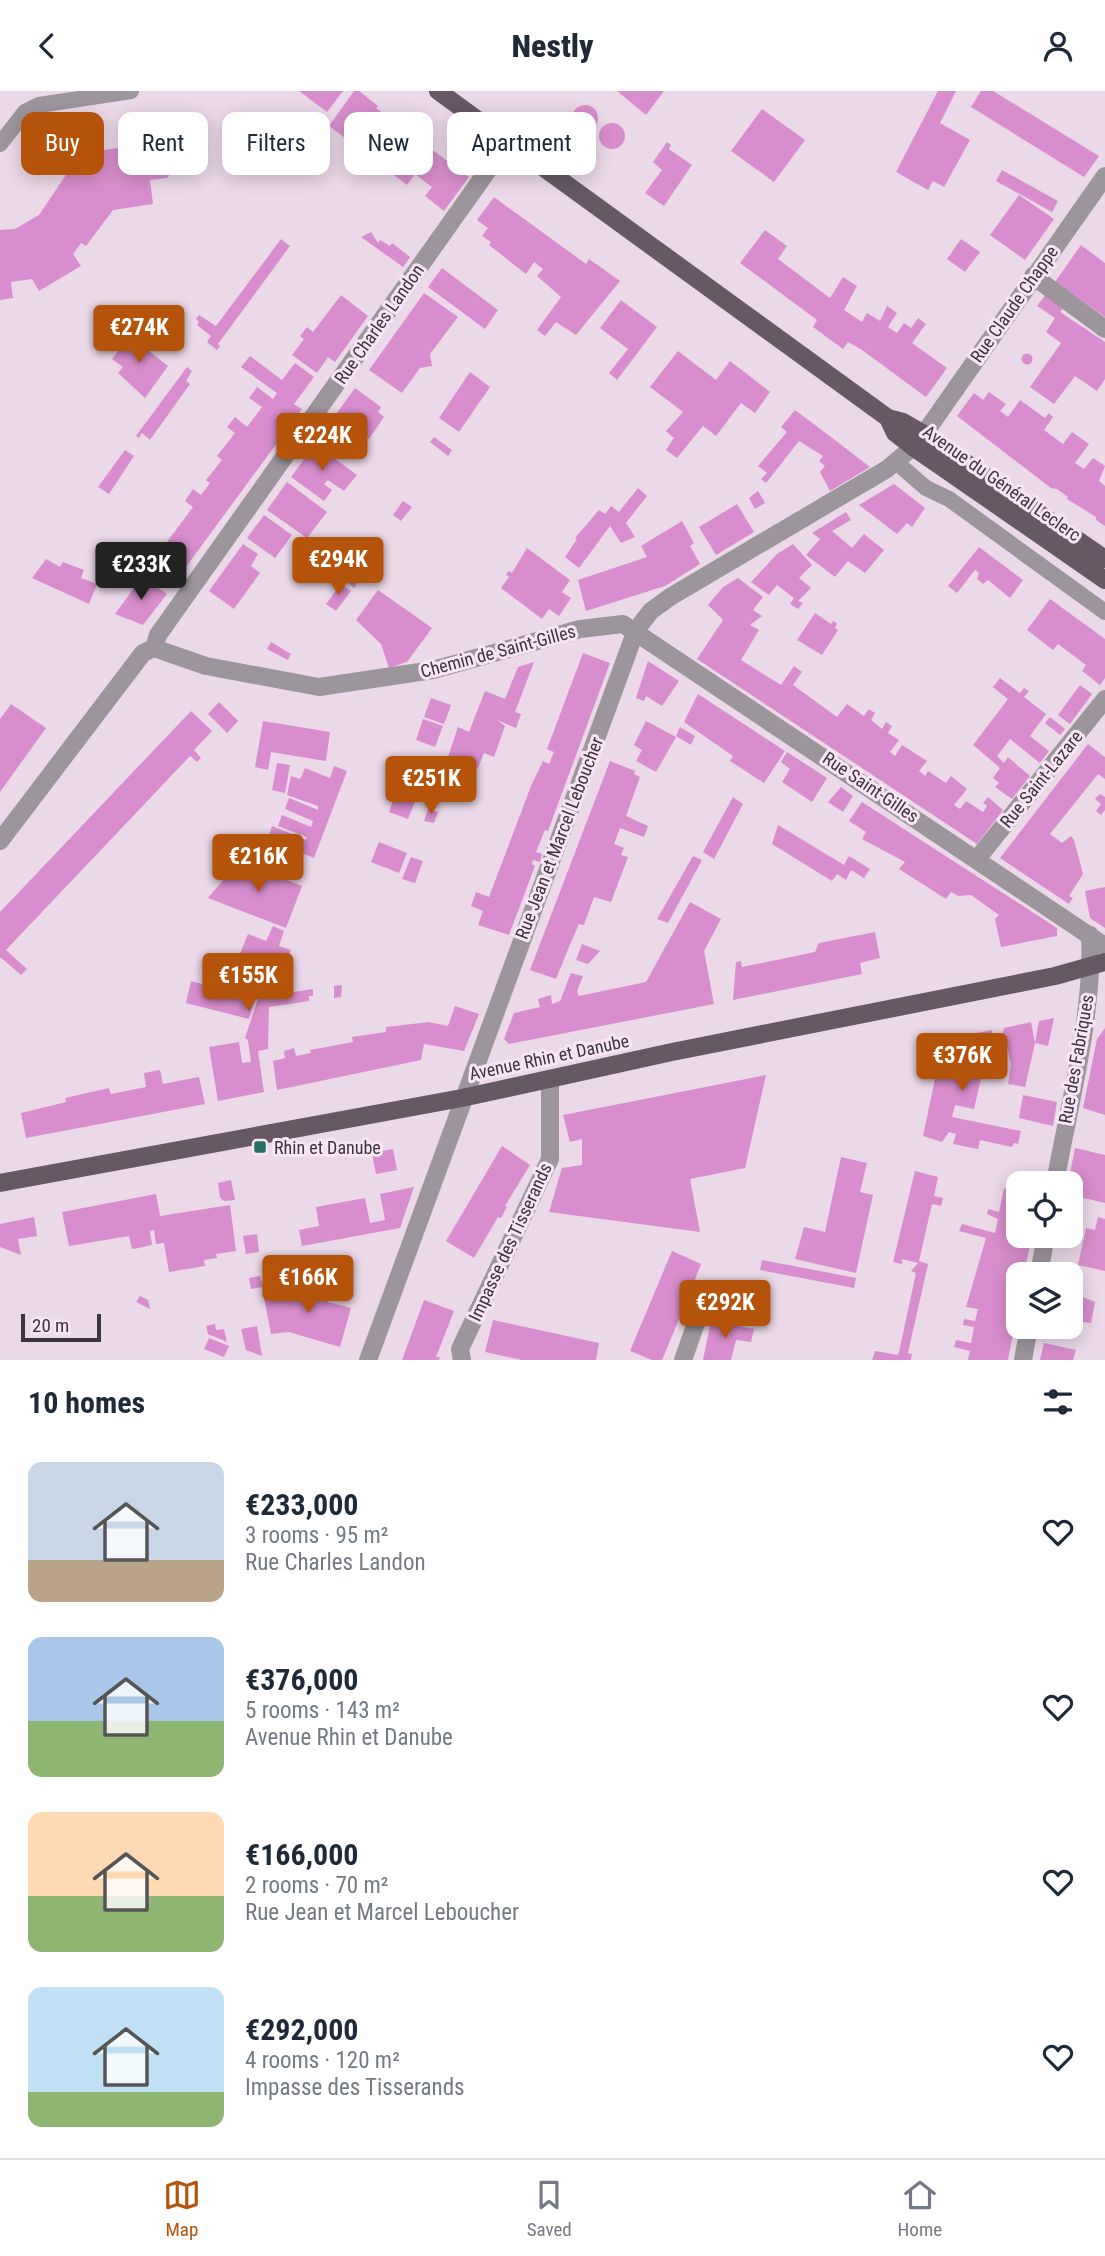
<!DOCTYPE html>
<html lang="en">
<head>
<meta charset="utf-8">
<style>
  :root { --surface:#fff; --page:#f2f2f3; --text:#1f2937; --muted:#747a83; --line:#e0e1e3; --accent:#b45309 }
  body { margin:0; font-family:"Roboto Condensed",sans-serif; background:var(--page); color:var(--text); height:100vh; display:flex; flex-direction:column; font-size:26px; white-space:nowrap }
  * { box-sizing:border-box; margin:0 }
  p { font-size:23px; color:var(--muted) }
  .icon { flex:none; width:38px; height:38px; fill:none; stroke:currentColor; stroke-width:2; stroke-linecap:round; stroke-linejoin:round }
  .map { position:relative; height:1269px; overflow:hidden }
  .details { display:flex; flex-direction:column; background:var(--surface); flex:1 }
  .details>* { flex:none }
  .hud { position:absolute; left:21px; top:21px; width:700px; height:63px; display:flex; gap:14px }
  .fabs { position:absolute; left:1006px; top:1080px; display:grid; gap:14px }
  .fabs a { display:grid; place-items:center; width:77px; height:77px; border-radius:14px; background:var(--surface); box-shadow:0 4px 18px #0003; font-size:35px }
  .scale { position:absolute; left:21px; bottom:18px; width:80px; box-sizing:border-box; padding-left:7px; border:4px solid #3d353c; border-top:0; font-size:19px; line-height:24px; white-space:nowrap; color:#3d353c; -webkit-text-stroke:5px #f8e5f5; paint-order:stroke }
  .price { position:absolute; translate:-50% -60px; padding:0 16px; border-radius:7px; background:var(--accent); color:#fff; font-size:23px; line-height:46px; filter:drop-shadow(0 2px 4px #0008) }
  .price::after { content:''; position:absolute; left:50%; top:42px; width:21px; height:16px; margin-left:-10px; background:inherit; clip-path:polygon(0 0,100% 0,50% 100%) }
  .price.current { background:#222; color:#fff }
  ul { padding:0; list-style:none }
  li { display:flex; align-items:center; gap:21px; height:175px; padding:0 28px }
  li span { display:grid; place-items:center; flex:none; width:196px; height:140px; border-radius:14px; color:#555 }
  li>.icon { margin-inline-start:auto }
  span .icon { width:84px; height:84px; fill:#fffc; stroke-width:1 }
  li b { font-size:30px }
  h2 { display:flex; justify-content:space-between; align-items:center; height:84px; padding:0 28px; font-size:30px }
  .tag { padding:0 24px; border-radius:14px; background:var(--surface); box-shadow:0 4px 18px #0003; font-size:24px; line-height:63px }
  .tag.current { background:var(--accent); color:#fff }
  header { display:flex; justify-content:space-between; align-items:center; height:91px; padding:0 28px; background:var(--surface); font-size:32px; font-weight:800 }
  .menu { display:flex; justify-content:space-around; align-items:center; height:98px; border-top:2px solid var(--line); background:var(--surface); font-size:19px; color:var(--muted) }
  .menu a { display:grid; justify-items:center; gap:4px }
  .menu .current { color:var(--accent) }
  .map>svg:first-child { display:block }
  .building { fill:#d88ece }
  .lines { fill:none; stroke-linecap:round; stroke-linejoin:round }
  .service { stroke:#9d959c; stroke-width:16 }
  .minor { stroke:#9d959c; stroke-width:18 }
  .primary { stroke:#665964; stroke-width:18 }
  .poi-dot { fill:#266d62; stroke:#f8e5f5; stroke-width:2.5 }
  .labels { text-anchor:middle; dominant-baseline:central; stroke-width:6; stroke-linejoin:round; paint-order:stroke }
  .street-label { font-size:18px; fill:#3d353c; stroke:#f8e5f5 }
  .poi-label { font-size:18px; fill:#3d353c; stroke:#f8e5f5; text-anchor:start }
</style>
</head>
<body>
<header><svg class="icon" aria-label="back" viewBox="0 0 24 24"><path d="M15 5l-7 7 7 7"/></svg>Nestly<svg class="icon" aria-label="person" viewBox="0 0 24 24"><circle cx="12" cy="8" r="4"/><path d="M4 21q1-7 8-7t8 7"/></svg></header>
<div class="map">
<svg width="1105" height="1269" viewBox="0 0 1105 1269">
  <rect width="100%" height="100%" fill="#ebd8e8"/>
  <path class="building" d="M299 0H343L327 21Z
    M354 0H359L378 15 376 17 469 86 444 120 425 105 432 96 415 83 407 94 329 35Z
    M617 0H664L646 24Z
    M938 0H956L940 32 970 49 944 96 933 90 928 99 896 81Z
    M981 0H993L1099 65 1084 86 971 16Z
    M572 27a13 13 0 1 1 26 0a13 13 0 1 1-26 0Z
    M762 18 805 49 774 91 731 60Z
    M599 45a13 13 0 1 1 26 0a13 13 0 1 1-26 0Z
    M162 51 164 63 177 74 167 87 150 89 153 113 113 119 86 155 81 152 73 163 81 175 39 200 32 188 11 191 13 207 0 209V139L15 138 39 124 80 63 117 57 121 61 159 55Z
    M667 51 671 54 669 58 692 74 664 115 645 102 662 79 653 71Z
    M1002 79 1058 110 1052 121 996 90Z
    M1019 104 1054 128 1025 169 990 144Z
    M494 106 586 173 589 168 620 190 576 244 556 231 545 245 537 239 561 206 537 185 543 178 534 171 526 183 489 154 491 151 482 145 488 137 477 129Z
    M765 139 787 155 778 168 830 207 843 186 857 195 844 219 862 231 867 222 880 230 887 215 897 222 888 236 897 242 904 232 911 237 918 227 926 233 912 252 947 277 926 306 862 259 848 251 843 258 813 236 817 229 740 172Z
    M371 141 378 152 380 149 390 155 392 152 410 166 403 176 361 146Z
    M281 148 290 155 218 253 220 255 217 259 207 251 211 245 197 234 199 231 196 228 199 224 216 235Z
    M961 148 980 161 965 181 947 168Z
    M1081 154 1105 172V226L1055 191Z
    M442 177 498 219 485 238 428 196Z
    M424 202 458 226 430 263 432 275 420 277 402 302 369 279Z
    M1046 203 1064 216 1060 221 1105 251V288L1097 300 1075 285 1054 313 1030 296 1061 252 1046 241 1055 227 1037 215Z
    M341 204 368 225 335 271 328 266 317 282 292 264 304 248 300 245 307 236 313 241Z
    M621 209 657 236 617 289 609 282 628 258 600 237Z
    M133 240 144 248 140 253 168 275 145 307 118 282 123 276 112 268Z
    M678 260 716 289 730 270 770 301 755 322 741 312 716 345 703 335 677 367 666 359 674 347 666 340 683 321 650 296Z
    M1021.5 268a5.5 5.5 0 1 1 11 0a5.5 5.5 0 1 1-11 0Z
    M250 265 282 289 295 272 314 286 294 313 302 318 180 484 155 467 193 416 185 410 193 398 201 404 210 392 206 389 222 369 217 365 235 342 227 336 235 326 247 336 262 316 249 307 257 296 273 308 277 302 241 276Z
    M187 276 192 280 186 290 190 293 150 349 142 342 139 347 136 345Z
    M470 281 490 296 459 341 439 327Z
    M355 297 381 316 378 321 384 326 369 348 362 342 344 367 318 348Z
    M989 301 1006 313 1000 320 1008 326 1020 309 1045 327 1049 322 1053 326 1044 339 1063 353 1072 341 1089 353 1075 372 1084 378 1093 367 1105 375 1099 390 1105 395V435L1096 429V426L1067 408 1068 406 1057 398 1051 397 957 325 974 302 983 309Z
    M795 319 831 346 870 376 830 400 820 381 825 375 819 370 823 365 799 350 766 392 761 388 767 382 758 375 787 341 781 336Z
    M434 346 452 359 448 365 430 351Z
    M315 353 357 384 344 400 328 389 324 393 332 399 324 410 291 386Z
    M125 359 134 365 109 403 98 396Z
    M287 391 327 421 307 447 267 419Z
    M894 393 925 417 912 436 907 432 897 443 859 414Z
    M638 397 647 405 626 432 635 446 621 452 610 435 579 477 565 466 577 448 575 447 599 419 605 423 611 415 619 421Z
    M758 400 765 412 755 418 749 407Z
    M403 410 412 416 401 430 393 424Z
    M737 413 754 441 716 464 699 436Z
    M846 421 851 429 832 440 852 457 864 443 884 459 865 482 848 470 835 486 806 464 820 448 812 442Z
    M264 424 292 444 275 467 247 447Z
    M682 430 694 452 690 455 700 473 665 495 586 520 578 489 647 466 641 455Z
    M368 451 380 460 354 497 346 490 348 486 344 483Z
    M243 453 258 463 251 475 260 482 234 518 209 500Z
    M793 453 812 474 799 487 811 497 798 510 803 512 798 518 790 513 794 507 777 494 769 504 751 491 777 463Z
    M979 456 1023 489 1010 507 988 489 983 493 977 488 979 482 975 479 957 502 948 495Z
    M527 457 570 489 562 501 571 507 559 525 549 518 542 528 501 497 509 486 506 483 509 480 512 482Z
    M46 468 60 476 63 471 84 479 81 487 97 493 89 513 32 487Z
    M142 486 167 503 143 534 115 523Z
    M738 487 763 506 753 519 762 525 750 534 759 539 741 569 781 594 794 575 802 581 793 594 837 626 847 613 864 625 869 618 875 622 871 629 882 638 886 631 892 635 888 642 899 649 890 661 895 665 902 654 927 670 919 680 925 685 928 680 946 692 951 685 967 698 954 714 960 718 966 710 983 721 987 715 983 712 988 706 1003 719 977 753 697 568 723 529 708 514 723 496Z
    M341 493 351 500 336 520 326 513Z
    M378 499 432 537 407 571 389 577 381 553 356 529Z
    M1050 508 1105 548V587L1100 594 1082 580 1086 574 1058 553 1053 559 1027 539Z
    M815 522 831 533 833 530 837 532 835 537 838 539 822 564 797 549Z
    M271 551 291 563 288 569 267 558Z
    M583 562 610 572 548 740 545 739 536 761 542 763 540 771 533 769 532 773 535 775 509 844 478 834 483 820 471 815 476 801 489 806 531 695 543 670 549 673 554 661 547 658Z
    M648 570 679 590 662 615 646 605 644 610 636 607Z
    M534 571 515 621 521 623 516 637 497 629 505 635 494 666 484 662 478 677 448 666 458 636 469 641 485 600 505 608 518 576Z
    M1000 587 1020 602 1024 597 1029 600 1024 606 1046 623 1030 645 1049 660 1040 672 1010 648 997 665 1004 672 1008 666 1030 685 1012 708 995 696 999 692 993 687 1000 677 973 654 1008 608 993 596Z
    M1080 594 1092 603 1070 633 1058 624Z
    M698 603 785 660 764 692 730 670 733 665 684 631Z
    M431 607 451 614 444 633 424 626Z
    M219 611 238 630 227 642 208 623Z
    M11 613 46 637 0 701V628Z
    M191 620 212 640 194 659 201 667 197 671 190 665 6 859 27 878 21 884 0 866V821Z
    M1050 626 1065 638 1060 644 1045 632Z
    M423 628 443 635 435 656 416 649Z
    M263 630 330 641 326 670 271 661 268 679 255 676Z
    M646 630 676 646 656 681 636 670 642 659 634 654Z
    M680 636 695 645 691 654 676 645Z
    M1088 653 1105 666V688L1098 683 1050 743 1062 752 1071 745 1074 749 1083 783 1069 805 1073 807 1069 813 1000 767Z
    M787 661 827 687 812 711 782 691 790 678 781 671Z
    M610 670 635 680 634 683 640 686 626 725 648 735 644 746 620 737 614 753 624 757 621 764 628 766 611 811 594 806 584 834 579 833 569 856 556 888 530 879Z
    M277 672 290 674 285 702 272 699Z
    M334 675 347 680 314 767 268 748 272 735 306 749 307 746 278 735 282 724 311 736 313 730 285 718 289 707 318 719V715L287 704 291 685 300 688 305 677 330 687Z
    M404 680 423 686 416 706 397 699Z
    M440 688 454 693 448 707 442 706 440 712 432 709Z
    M841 696 853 705 843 721 828 711Z
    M396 701 416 708 408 728 389 721Z
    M1100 703 1105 706V719L1101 724 1096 720 1101 713 1095 708Z
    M733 706 743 713 714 768 703 761Z
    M862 711 1057 837V845L1001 856 995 828 999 824 971 804 958 805 951 801 946 808 899 778 905 771 862 748 866 741 849 730Z
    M428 718 438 721 434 732 424 730Z
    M778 734 844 774 849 765 870 778 864 787 851 779 846 789 837 783 832 790 772 753Z
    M379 751 407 762 399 782 371 771Z
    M693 765 702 769 668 832 657 828Z
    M411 766 423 770 415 792 402 788Z
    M239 770 302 795 286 837 208 807Z
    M1105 796V837L1090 827 1085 800Z
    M690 811 721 828 704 860 714 913 509 953 504 948 514 922 540 916 538 908 551 904 552 913 560 910 571 882 583 885 577 900 579 905 646 891Z
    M273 835 284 840 279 855 291 859 274 904 313 898V905H309V910L269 916 268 958 258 960 264 1001 218 1010 209 956 239 951 242 972 251 971 248 949 245 947 258 908 255 907 249 928 186 912 191 890 239 903 247 880 235 875 248 843 266 850Z
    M875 841 880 867 860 872 862 883 733 909 736 871 741 870 742 876 815 861 819 852Z
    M582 853 600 860 588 873 576 869Z
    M342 894 341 906 334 907V895Z
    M455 915 479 923 464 960 424 953 421 969 277 999 273 970 285 967 284 960 294 957 296 965 311 962 310 959 353 951 352 946 386 941V936L429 931 448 935Z
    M1054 927 1048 955 1035 952 1039 930Z
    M1031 931 1035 952 1025 996 1008 993 1011 975 1007 954 1000 955 1004 937Z
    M1105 937V1024L1083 1017 1097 948Z
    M992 939 974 1018 955 1014 952 1026 1021 1040 1018 1053 1014 1052 1012 1056 980 1049 978 1058 953 1053 956 1043 949 1041 942 1051 923 1045 938 974 933 951Z
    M160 979 163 993 199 986 205 1013 26 1047 21 1022 66 1011 65 1007 109 997 111 1003 146 996 144 982Z
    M766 984 745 1077 690 1088 700 1141 549 1121 562 1077 582 1074V1048L570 1051 563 1024Z
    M1023 1004 1057 1011 1053 1035 1019 1027Z
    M502 1055 530 1074 505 1115 507 1116 501 1127 498 1126 474 1167 446 1150Z
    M1075 1057 1105 1064V1112L1071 1104V1092H1068Z
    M393 1058 397 1079 376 1083 372 1062Z
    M841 1066 867 1072 860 1101 873 1104 856 1182 795 1168 804 1136 825 1141Z
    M915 1080 938 1086 934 1105 943 1107 941 1115 932 1113 919 1170 928 1173 908 1262 912 1263 911 1269H872L875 1260 898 1264 899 1261 916 1182 911 1180 918 1172 902 1168V1173L893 1171Z
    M231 1089 235 1109 224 1110 220 1107 218 1092Z
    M414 1096 400 1137 302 1155 299 1139 319 1135 316 1116 365 1107 370 1132 385 1129 380 1103Z
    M1004 1097 1018 1101V1144H1032L1024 1183H1018V1216L1008 1269H968L970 1260 954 1256 956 1249 971 1252 974 1236 963 1234 964 1228 975 1230 978 1218 966 1216 986 1147 959 1140 962 1133 995 1142 998 1128 987 1123 988 1118 999 1121Z
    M156 1103 160 1125 230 1114 236 1160 216 1163 217 1167 204 1169 205 1175 169 1181 164 1152 156 1153 154 1139 150 1140 152 1154 139 1157 132 1158 129 1145 69 1155 62 1121Z
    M34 1126 37 1145 18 1148 21 1164 0 1156V1133Z
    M1098 1126 1105 1128V1180L1078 1174 1086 1137 1095 1139Z
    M257 1143 259 1161 246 1163 243 1145Z
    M672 1160 701 1173 684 1217 686 1218 681 1228H679L662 1269H652L630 1260Z
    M762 1169 856 1187 854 1197 760 1179Z
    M260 1185 263 1196 251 1198 249 1187Z
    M307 1192 332 1199 328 1211 351 1217 340 1256 289 1241 271 1243 264 1207 290 1202 303 1206Z
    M1071 1201 1095 1211 1091 1232 1071 1229Z
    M140 1205 148 1209 150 1218 136 1211Z
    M424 1209 454 1220 436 1266H440L439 1269H402Z
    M493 1229 599 1252 596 1269H522L485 1261Z
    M711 1230 754 1238 751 1251 736 1249 731 1269H703Z
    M215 1233 216 1239 224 1238 227 1251 208 1243 206 1235Z
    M257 1235 262 1265 246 1259 241 1238Z
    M1046 1236H1070L1068 1245 1045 1241Z
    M209 1247 229 1255 224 1266 204 1258Z
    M1044 1252 1076 1259 1073 1269H1040Z"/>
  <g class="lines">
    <path class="service" d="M0 53 25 21 39 14 131 0
      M896 371 926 397 949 408 1105 521"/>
    <path class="minor" d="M1033 185 1105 238
      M924 343 1105 85
      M154 557 206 575 319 596 433 579 580 538 623 533 1105 855
      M0 750 143 562 154 557 158 544 508 51
      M977 768 1105 608
      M1055 1092C1069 1014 1094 922 1090 844
      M1039 1183 1046 1144
      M368 1269 636 539 651 520 670 506 887 378 913 356
      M462 1269 460 1258 550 1068V988
      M683 1269 705 1207
      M1023 1269 1029 1236"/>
    <path class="primary" d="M438 0 888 327 903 331 924 343 1105 468
      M888 327 895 342 913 356 1105 489
      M0 1092 462 1007 672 961 1055 885 1105 871"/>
  </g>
  <rect class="poi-dot" x="253" y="1049" width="14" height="14" rx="3.5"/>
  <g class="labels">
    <g class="street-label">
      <text transform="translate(1014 213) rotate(-55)">Rue Claude Chappe</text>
      <text transform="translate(379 233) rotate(-55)">Rue Charles Landon</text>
      <text transform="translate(1002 392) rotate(35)">Avenue du Général Leclerc</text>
      <text transform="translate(498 560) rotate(-15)">Chemin de Saint-Gilles</text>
      <text transform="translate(1041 688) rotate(-51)">Rue Saint-Lazare</text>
      <text transform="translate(871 696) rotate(34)">Rue Saint-Gilles</text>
      <text transform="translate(559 747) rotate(-69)">Rue Jean et Marcel Leboucher</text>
      <text transform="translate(549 966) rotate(-12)">Avenue Rhin et Danube</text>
      <text transform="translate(1076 968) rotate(-80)">Rue des Fabriques</text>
      <text transform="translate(510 1151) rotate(-65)">Impasse des Tisserands</text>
    </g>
    <g class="poi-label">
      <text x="274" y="1056">Rhin et Danube</text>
    </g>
  </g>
</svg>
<div class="fabs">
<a><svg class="icon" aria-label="locate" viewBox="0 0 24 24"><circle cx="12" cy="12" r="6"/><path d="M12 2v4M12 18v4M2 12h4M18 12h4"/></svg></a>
<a><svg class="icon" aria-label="layers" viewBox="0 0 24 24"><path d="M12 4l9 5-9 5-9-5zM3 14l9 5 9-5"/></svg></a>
</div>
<div class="scale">20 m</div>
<b class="price" style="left:139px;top:274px">€274K</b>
<b class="price" style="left:322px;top:382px">€224K</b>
<b class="price" style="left:338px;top:506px">€294K</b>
<b class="price current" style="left:141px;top:511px">€233K</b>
<b class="price" style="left:431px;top:725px">€251K</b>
<b class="price" style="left:258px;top:803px">€216K</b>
<b class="price" style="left:248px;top:922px">€155K</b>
<b class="price" style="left:962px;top:1002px">€376K</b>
<b class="price" style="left:308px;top:1224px">€166K</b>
<b class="price" style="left:725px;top:1249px">€292K</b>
<div class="hud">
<a class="tag current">Buy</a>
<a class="tag">Rent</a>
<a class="tag">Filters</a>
<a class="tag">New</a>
<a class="tag">Apartment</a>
</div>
</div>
<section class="details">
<h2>10 homes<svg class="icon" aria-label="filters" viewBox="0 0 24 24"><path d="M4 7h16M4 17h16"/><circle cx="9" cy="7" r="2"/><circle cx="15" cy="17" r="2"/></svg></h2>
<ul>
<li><span style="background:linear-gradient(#c9d6e8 70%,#b9a48a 0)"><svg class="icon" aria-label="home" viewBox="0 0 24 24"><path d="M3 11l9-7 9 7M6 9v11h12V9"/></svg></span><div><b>€233,000</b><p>3 rooms · 95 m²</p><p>Rue Charles Landon</p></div><svg class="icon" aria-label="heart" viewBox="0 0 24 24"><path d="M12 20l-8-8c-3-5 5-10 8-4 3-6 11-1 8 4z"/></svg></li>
<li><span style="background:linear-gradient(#a9c7e8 60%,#8fb573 0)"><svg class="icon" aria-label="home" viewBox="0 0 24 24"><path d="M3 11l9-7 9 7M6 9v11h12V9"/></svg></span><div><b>€376,000</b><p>5 rooms · 143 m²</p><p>Avenue Rhin et Danube</p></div><svg class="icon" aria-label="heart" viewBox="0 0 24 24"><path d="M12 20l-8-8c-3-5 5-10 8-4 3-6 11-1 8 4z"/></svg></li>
<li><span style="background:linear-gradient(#ffd9b3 60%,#8fb573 0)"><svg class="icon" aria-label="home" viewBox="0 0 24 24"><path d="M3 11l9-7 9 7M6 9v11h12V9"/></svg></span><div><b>€166,000</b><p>2 rooms · 70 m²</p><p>Rue Jean et Marcel Leboucher</p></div><svg class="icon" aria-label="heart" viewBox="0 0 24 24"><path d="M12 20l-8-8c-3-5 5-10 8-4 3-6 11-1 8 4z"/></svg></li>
<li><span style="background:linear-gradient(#bfe0f5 75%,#8fb573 0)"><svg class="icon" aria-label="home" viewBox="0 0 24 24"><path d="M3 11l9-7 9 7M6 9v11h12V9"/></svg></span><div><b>€292,000</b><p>4 rooms · 120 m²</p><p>Impasse des Tisserands</p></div><svg class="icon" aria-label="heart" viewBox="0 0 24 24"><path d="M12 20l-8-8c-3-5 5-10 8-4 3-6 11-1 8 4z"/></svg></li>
</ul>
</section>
<nav class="menu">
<a class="current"><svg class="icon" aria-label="map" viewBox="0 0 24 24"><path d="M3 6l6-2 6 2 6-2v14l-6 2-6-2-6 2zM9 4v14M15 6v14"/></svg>Map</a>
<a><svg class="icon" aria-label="saved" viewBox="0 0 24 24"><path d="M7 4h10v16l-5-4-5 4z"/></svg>Saved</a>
<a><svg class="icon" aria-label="home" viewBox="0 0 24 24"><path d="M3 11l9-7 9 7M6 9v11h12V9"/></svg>Home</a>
</nav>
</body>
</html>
